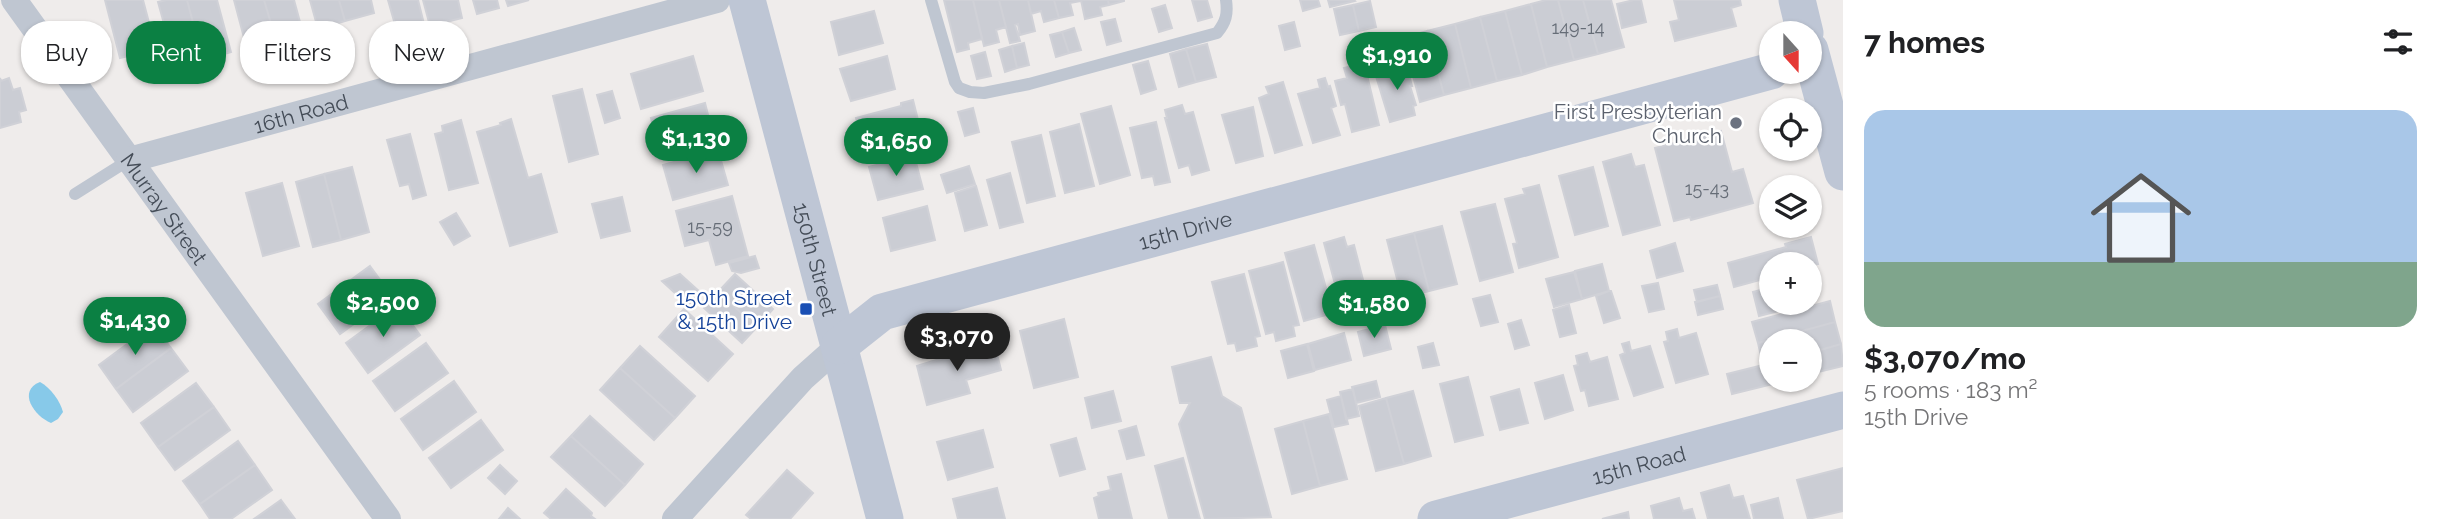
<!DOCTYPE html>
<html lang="en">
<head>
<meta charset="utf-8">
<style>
  :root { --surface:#fff; --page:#f2f2f2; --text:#202124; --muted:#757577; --accent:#0b8043 }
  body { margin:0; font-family:Raleway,sans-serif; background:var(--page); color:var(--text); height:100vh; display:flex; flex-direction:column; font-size:26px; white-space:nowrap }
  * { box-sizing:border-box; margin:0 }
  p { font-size:23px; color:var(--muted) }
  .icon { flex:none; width:38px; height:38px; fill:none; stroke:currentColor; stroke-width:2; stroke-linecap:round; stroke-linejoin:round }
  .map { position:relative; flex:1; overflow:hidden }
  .sheet { display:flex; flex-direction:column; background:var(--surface); width:595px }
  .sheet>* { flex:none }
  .banner { position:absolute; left:21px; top:21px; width:665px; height:63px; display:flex; gap:14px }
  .needle { width:46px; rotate:159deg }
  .fabs { position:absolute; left:1759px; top:21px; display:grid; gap:14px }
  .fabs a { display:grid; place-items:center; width:63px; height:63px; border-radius:50%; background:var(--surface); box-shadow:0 2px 5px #0004; font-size:35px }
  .price { position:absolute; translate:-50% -60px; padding:0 16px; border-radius:24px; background:var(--accent); color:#fff; font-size:23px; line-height:46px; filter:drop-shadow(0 2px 4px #0008) }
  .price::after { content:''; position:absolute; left:50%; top:42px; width:21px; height:16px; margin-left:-10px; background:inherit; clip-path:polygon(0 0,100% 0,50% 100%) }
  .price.current { background:#222; color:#fff }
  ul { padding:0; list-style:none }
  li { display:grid; align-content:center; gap:14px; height:371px; padding:0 21px }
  li span { display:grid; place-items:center; height:217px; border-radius:21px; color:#555 }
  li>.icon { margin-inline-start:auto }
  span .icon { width:126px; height:126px; fill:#fffc; stroke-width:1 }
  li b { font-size:30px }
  h2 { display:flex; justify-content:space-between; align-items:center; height:84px; padding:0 21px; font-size:30px }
  .chip { padding:0 24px; border-radius:28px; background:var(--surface); box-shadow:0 2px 5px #0004; font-size:24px; line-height:63px }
  .chip.current { background:var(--accent); color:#fff }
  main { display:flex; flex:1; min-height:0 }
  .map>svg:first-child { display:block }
  .water { fill:#87c9e9 }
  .building { fill:#cbcdd4; stroke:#d0d1d7; stroke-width:2 }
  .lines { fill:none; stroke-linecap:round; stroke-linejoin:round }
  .lane { stroke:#bfc6d1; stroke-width:12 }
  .street { stroke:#bfc6d1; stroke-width:26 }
  .secondary { stroke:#bec6d5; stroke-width:37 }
  .worship-dot { fill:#6b7280; stroke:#fff; stroke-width:2.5 }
  .transit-dot { fill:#1a4fb4; stroke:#fff; stroke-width:2.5 }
  .labels { text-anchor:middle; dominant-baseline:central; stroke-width:5; stroke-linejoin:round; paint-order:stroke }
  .number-label { font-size:18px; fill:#666d77 }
  .worship-label { font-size:21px; fill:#5b616d; stroke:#fff; text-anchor:end }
  .street-label { font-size:21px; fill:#454d58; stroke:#fff }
  .transit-label { font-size:21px; fill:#164399; stroke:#fff; text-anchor:end }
</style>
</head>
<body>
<main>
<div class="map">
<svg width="1843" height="519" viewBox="0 0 1843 519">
  <rect width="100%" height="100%" fill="#efeceb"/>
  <path class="water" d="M40 382C51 388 60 401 63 412L58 419 51 423C34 416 17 391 40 382Z"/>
  <path class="building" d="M105 0H143L156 49 120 58Z
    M166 0H187L203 60 176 67 158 2Z
    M187 0H217L231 52 203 60Z
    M234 0H264L276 40 247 49Z
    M264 0H294L303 33 276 40Z
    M310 0H339L345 21 318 29Z
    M339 0H371L374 13 345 21Z
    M388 0H418L425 28 398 35Z
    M423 0H458L462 18 430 26Z
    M473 0H497L499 8 477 14Z
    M506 0H529L508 6Z
    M944 0H973L982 39 968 43 969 49 957 52Z
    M973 0H999L1006 27 996 30 999 42 984 46Z
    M999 0H1028L1035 31 1020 35 1018 24 1015 25 1020 41 1010 43Z
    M1028 0H1054L1059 18 1044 22 1041 11 1031 14Z
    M1054 0H1081V1L1070 3 1073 15 1059 18Z
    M1108 0H1124V1L1109 5Z
    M1108 0 1109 5 1100 7 1102 15 1085 19 1081 0Z
    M1192 0H1207L1212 17 1198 21Z
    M1300 0H1318L1320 6 1303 11Z
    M1328 0H1354L1355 1 1330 7Z
    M1546 0H1558L1574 60 1547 67 1531 4Z
    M1558 0H1583L1598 54 1574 60Z
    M1583 0H1611L1624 47 1598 54Z
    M1634 0H1641L1646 22 1622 28 1617 4Z
    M1674 0H1740L1741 5 1731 8 1736 26 1675 41 1670 22 1679 20Z
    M1370 1 1376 27 1359 31 1353 5Z
    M1531 4 1547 67 1522 75 1505 11Z
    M1165 5 1172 28 1159 32 1152 9Z
    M1353 5 1359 31 1340 35 1334 9Z
    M874 11 883 43 839 55 831 22Z
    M1505 11 1522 75 1497 81 1480 17Z
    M1480 17 1497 81 1471 88 1455 24Z
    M1115 19 1121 41 1107 45 1101 22Z
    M1294 22 1300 46 1285 50 1279 26Z
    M1455 24 1471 88 1444 95 1427 31Z
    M1074 28 1081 50 1069 53 1062 32Z
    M1427 31 1444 95 1420 102 1403 38Z
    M1062 32 1069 53 1056 57 1050 35Z
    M1024 43 1029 65 1017 68 1012 46Z
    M1207 44 1216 77 1196 82 1186 49Z
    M1012 46 1017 68 1005 72 999 50Z
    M1186 49 1196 82 1179 87 1170 54Z
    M985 52 991 76 977 79 971 56Z
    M693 56 703 91 641 109 631 74Z
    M887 56 895 89 851 101 840 69Z
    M1148 61 1156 89 1141 94 1133 65Z
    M1361 64 1364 76 1367 75 1379 125 1352 132 1345 104 1341 105 1335 81 1347 78 1344 68Z
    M1406 64 1412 86H1410L1416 105 1413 106 1415 115 1390 122 1375 73Z
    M0 78 1 81 9 78 13 90 20 88 26 110 19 112 21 122 0 128Z
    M1325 78 1328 87 1330 86 1336 106 1331 108 1340 135 1313 143 1298 94 1320 88 1318 80Z
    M1283 82 1302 145 1275 153 1259 98 1269 94 1266 87Z
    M582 89 598 154 569 162 553 96Z
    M612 91 620 118 605 123 597 95Z
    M913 100 920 128 908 131 910 138 864 150 856 118 901 106V103Z
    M705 103 714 138 660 153 651 118Z
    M1182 105 1185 114 1193 112 1209 170 1192 175 1189 165 1179 168 1165 118H1167L1165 110Z
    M1111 106 1130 175 1100 184 1081 114Z
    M1253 107 1263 156 1236 163 1222 115Z
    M973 108 979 132 965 136 958 112Z
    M511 119 528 178 541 174 557 232 510 246 477 132 501 125 500 123Z
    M461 120 478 183 449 190 435 134 443 132 442 126Z
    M1156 122 1170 182 1155 185 1153 176 1142 178 1130 128Z
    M1079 124 1094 186 1065 193 1050 132Z
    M1721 131 1732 172 1743 169 1753 203 1691 220 1690 217 1674 221 1655 148Z
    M410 134 426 195 413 199 409 184 400 186 387 140Z
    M1041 135 1055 196 1027 203 1012 142Z
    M718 150 728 185 673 200 663 165Z
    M1631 154 1635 167 1644 165 1660 225 1623 235 1603 162Z
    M914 155 923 189 878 200 869 167Z
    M969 166 975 184 947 193 941 175Z
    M352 167 369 232 341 240 324 174Z
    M1593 167 1608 226 1575 235 1559 176Z
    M1010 173 1023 222 1000 228 987 180Z
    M324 174 341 240 313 247 296 182Z
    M282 183 299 246 263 256 246 193Z
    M1539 185 1558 257 1519 268 1513 244 1517 243 1505 199 1525 194 1523 189Z
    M976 186 987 225 965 231 955 193Z
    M732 196 748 256 716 265 709 240 685 246 676 211Z
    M622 197 630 231 601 238 592 204Z
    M1495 204 1513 272 1480 281 1461 212Z
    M927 206 935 240 891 251 883 218Z
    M456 213 470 236 454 245 440 222Z
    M1442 226 1457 284 1429 291 1414 233Z
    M1414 233 1429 291 1402 298 1387 240Z
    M1344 237 1347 247 1354 245 1369 303 1342 310 1324 243Z
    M1811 237 1818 264 1810 266V264H1771V277L1734 287 1728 263 1786 247 1785 244Z
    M1675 243 1683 271 1657 278 1650 251Z
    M1314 245 1333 313 1304 321 1285 253Z
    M755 256 759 268 741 273 732 271 729 263Z
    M1283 262 1299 325 1293 326 1295 336 1276 341 1274 332 1266 334 1249 271Z
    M1602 264 1609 291 1582 299 1575 271Z
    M370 266 392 296 340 334 318 304Z
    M1574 272 1582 299 1554 307 1546 279Z
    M680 274 700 292 688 305 662 281Z
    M735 274 773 309 757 327 718 292Z
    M1244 274 1260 336 1255 337 1257 346 1237 351 1235 343 1228 344 1212 282Z
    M1658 283 1664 309 1649 312 1642 286Z
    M1717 285 1720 296 1697 302 1694 290Z
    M1771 287V303H1805L1803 305 1759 316 1753 292Z
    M1609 291H1611L1620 318 1604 323 1596 296Z
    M718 292 757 327 742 343 704 308Z
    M1490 295 1498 322 1481 326 1473 299Z
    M1720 296 1723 309 1698 315 1695 302Z
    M1830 301 1835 322 1758 343 1752 322Z
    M398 305 420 335 368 373 346 343Z
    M1569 305 1576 333 1560 337 1553 310Z
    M684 309 733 354 708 381 659 337Z
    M1064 319 1078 377 1034 388 1020 331Z
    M1521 320 1529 345 1515 349 1508 324Z
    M1835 322 1841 344 1810 353V341H1771V363L1763 365 1758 343Z
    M153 325 171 348 116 389 99 365Z
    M1385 325 1391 349 1364 356 1358 332Z
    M1677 329 1679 338 1696 333 1708 374 1676 383 1664 342 1668 341 1666 332Z
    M1344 333 1351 360 1315 370 1308 344Z
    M994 342 1001 370 966 380 970 393 927 405 917 366Z
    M1629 342 1631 351 1650 346 1663 387 1634 396 1620 355 1625 353 1622 344Z
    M426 343 448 373 395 411 373 381Z
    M1433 343 1439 365 1423 368 1418 347Z
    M1307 344 1314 371 1288 378 1281 351Z
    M1841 344 1843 366 1810 374V353Z
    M640 346 695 396 675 418 620 368Z
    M171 348 188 371 133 412 116 389Z
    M1587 353 1590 362 1607 357 1618 399 1589 406 1585 390 1581 391 1574 366 1578 365 1576 356Z
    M1211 357 1222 396 1241 408 1271 517 1205 519 1179 424 1190 403H1180L1172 367Z
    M1771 363V380H1789L1732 394 1727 374Z
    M620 368 675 418 654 440 600 390Z
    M1563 375 1573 410 1545 419 1535 383Z
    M1468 377 1483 435 1455 442 1440 384Z
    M454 381 476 412 423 450 401 419Z
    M1376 381 1380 397 1356 403 1352 387Z
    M196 383 214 407 158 447 141 423Z
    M1353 389 1359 416 1346 419 1340 392Z
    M1519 389 1528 423 1500 430 1491 397Z
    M1113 391 1121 421 1092 428 1085 398Z
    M1413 391 1431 456 1404 464 1386 398Z
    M1341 396 1348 424 1334 427 1327 400Z
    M1386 398 1404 464 1376 471 1359 406Z
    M214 407 230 430 175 470 158 447Z
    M1329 414 1347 479 1320 486 1303 421Z
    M590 416 643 464 625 485 571 436Z
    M481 420 503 450 451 488 429 458Z
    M1303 421 1320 486 1292 494 1275 429Z
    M1136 426 1144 455 1127 459 1119 431Z
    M983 430 993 467 948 480 937 442Z
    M571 436 625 485 605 506 551 457Z
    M1076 438 1085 469 1060 476 1051 445Z
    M238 441 255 465 200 504 183 481Z
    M1183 458 1200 519H1169L1155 466Z
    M255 465 272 490 231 519H210L200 504Z
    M500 465 517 481 505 494 488 478Z
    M1843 468V511L1808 519 1797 480Z
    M787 470 813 493 790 519H751L746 515Z
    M1121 474 1132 519H1099L1094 498 1099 496 1098 493 1111 490 1108 477Z
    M1729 485 1733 498 1743 496 1750 519H1708L1701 493Z
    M997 488 1005 519H958L953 499Z
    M566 489 592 513 591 516 595 519H551L544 513Z
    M1679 498 1683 511 1692 509 1695 519H1654L1651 506Z
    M1778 498 1783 519H1754L1751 505Z
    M281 500 295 519H254Z
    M508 508 520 519H499Z
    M1628 512 1629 519H1602Z"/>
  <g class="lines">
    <path class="lane" d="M931 0 955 82 959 88 970 92 984 93 1029 84 1217 33C1226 22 1228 14 1226 0
      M75 194 129 160"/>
    <g class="street">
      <path id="s1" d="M14 0 388 519"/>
      <path id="s2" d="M129 160 717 0"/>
      <path d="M675 519 803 378 839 346"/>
    </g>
    <g class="secondary">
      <path id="s3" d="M747 0 885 519"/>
      <path d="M1797 0 1805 33"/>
      <path d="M1810 50 1843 172"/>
      <path id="s4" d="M839 346 882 312 1771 71"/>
      <path id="s5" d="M1436 519 1843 410"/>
    </g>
  </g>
  <circle class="worship-dot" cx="1736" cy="123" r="7"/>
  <rect class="transit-dot" x="799" y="302" width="14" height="14" rx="3.5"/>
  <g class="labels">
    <g class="number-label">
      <text x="1578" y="27">149-14</text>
      <text x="1707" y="188">15-43</text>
      <text x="710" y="226">15-59</text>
    </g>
    <g class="worship-label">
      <text x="1722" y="111">First Presbyterian<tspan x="1722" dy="24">Church</tspan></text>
    </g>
    <g class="street-label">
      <text stroke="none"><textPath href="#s2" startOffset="178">16th Road</textPath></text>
      <text stroke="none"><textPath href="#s1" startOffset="257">Murray Street</textPath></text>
      <text stroke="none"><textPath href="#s4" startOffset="369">15th Drive</textPath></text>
      <text stroke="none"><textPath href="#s3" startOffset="268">150th Street</textPath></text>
      <text stroke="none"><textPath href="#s5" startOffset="210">15th Road</textPath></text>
    </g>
    <g class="transit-label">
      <text x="792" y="297">150th Street<tspan x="792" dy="24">&amp; 15th Drive</tspan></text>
    </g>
  </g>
</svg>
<div class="fabs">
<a><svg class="needle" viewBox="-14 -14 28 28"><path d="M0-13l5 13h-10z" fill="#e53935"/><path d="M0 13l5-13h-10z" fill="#757577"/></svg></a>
<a><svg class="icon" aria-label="locate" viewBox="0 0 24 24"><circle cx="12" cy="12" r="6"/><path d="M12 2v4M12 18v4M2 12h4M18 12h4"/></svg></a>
<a><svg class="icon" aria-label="layers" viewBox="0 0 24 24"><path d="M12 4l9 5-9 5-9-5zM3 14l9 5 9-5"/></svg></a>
<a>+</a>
<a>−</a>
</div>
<b class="price" style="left:1397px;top:92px">$1,910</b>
<b class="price" style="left:696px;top:175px">$1,130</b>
<b class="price" style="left:896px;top:178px">$1,650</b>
<b class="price" style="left:383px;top:339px">$2,500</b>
<b class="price" style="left:1374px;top:340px">$1,580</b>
<b class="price" style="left:135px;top:357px">$1,430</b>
<b class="price current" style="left:957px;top:373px">$3,070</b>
<div class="banner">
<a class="chip">Buy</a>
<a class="chip current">Rent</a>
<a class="chip">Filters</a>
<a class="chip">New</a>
</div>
</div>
<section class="sheet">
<h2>7 homes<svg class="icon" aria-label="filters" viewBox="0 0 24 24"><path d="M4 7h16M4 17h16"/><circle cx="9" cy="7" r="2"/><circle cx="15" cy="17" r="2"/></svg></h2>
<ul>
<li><span style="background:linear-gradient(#a9c7e8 70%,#7fa58c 0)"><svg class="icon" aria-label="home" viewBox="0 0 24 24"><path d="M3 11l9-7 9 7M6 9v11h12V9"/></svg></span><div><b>$3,070/mo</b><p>5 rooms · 183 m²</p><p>15th Drive</p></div></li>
</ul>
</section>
</main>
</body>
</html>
